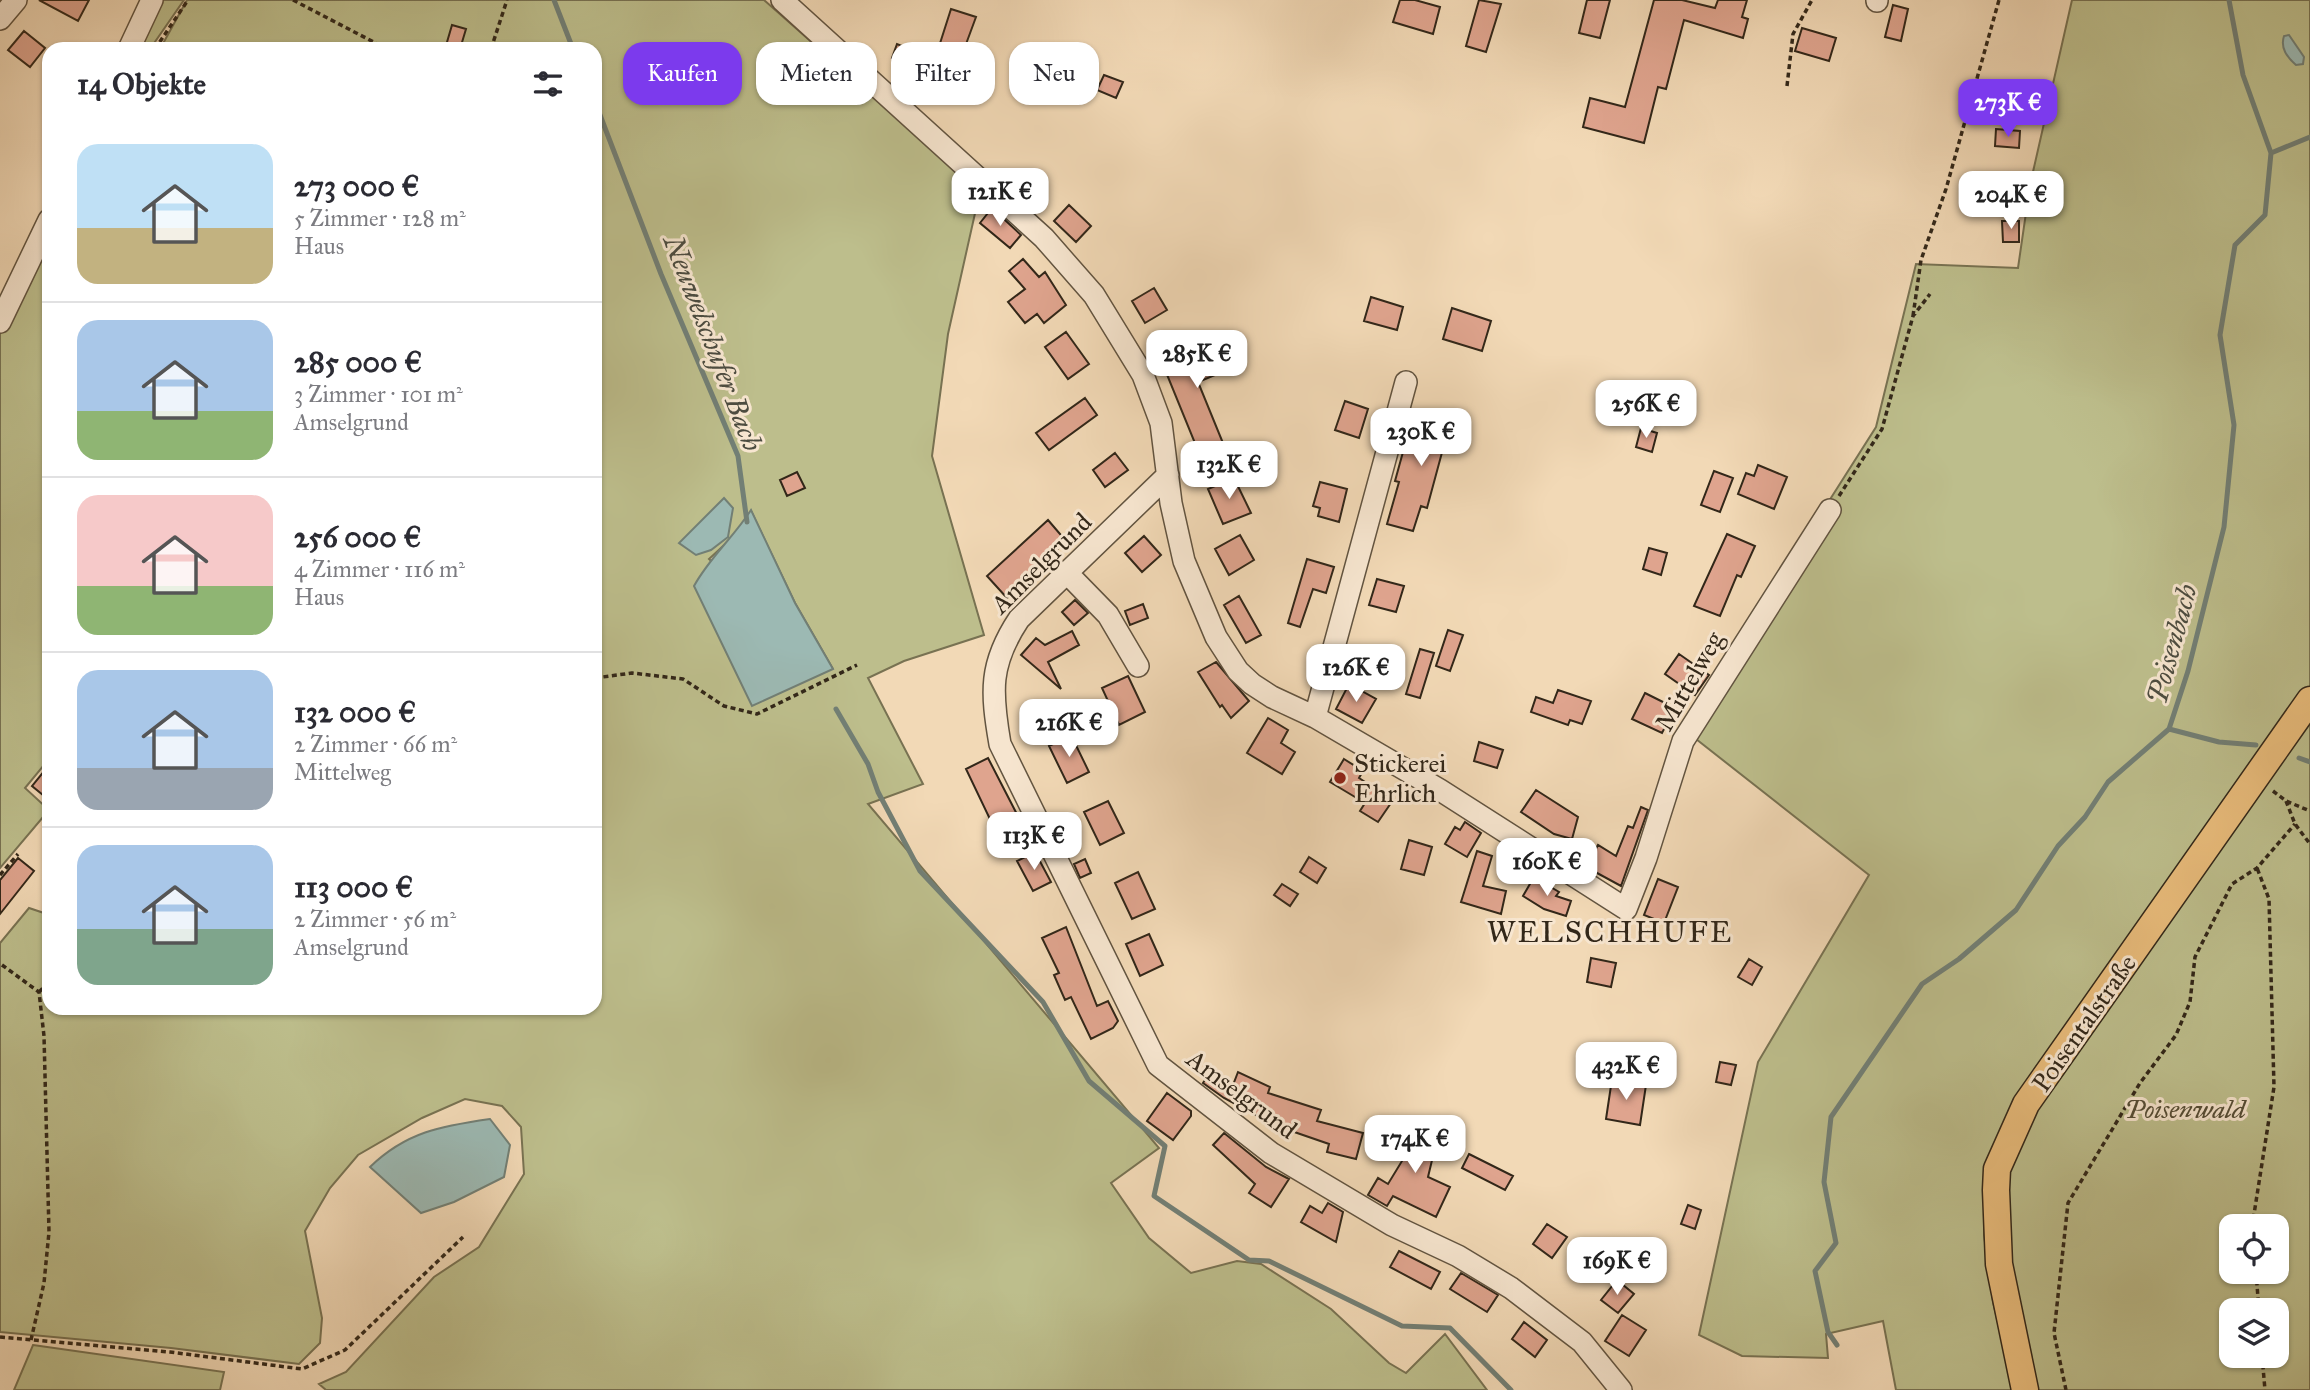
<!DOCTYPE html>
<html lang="de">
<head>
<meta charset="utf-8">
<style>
  :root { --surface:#fff; --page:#f2f2f3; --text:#2b2b33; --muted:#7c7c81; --line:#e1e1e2; --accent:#7c3aed }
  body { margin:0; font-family:"IM FELL Great Primer",serif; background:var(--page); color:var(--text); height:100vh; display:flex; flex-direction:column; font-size:26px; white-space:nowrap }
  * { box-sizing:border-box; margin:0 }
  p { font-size:23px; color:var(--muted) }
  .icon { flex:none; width:38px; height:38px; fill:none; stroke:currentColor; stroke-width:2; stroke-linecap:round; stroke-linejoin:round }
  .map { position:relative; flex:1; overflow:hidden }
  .sheet { position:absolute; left:42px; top:42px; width:560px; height:973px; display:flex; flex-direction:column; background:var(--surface); border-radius:21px; box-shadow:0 2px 5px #0004 }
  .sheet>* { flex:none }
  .guide { position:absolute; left:623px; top:42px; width:665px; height:63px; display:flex; gap:14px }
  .controls { position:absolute; left:2219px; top:1214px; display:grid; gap:14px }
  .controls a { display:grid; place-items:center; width:70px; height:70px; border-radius:14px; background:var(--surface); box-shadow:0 2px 5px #0004; font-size:35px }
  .price { position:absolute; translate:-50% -60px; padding:0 16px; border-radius:14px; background:#fff; color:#222; font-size:23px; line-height:46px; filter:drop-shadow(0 2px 4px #0008) }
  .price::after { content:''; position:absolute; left:50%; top:42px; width:21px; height:16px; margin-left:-10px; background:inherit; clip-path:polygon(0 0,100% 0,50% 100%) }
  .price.active { background:var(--accent); color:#fff }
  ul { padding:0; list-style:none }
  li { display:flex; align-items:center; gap:21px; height:175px; padding:0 35px }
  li+li { border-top:2px solid var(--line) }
  li span { display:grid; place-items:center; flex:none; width:196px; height:140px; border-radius:21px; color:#555 }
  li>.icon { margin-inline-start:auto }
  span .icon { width:84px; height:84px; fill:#fffc; stroke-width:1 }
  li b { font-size:30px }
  h2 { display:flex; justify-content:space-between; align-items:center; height:84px; padding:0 35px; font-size:30px }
  .chip { padding:0 24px; border-radius:21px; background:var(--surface); box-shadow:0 2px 5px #0004; font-size:24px; line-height:63px }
  .chip.active { background:var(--accent); color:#fff }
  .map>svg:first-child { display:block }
  .green { fill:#bdbe8c; stroke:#787252; stroke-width:2; fill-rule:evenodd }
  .water { fill:#9cb9b3; stroke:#727f75; stroke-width:2 }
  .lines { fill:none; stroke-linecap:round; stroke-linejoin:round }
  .stream { stroke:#727f75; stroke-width:5 }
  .building { fill:#dfa48e; stroke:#322719; stroke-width:2 }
  .minor-casing { stroke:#625440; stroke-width:24 }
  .major-casing { stroke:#322719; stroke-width:29 }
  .path { stroke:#322719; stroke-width:3.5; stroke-dasharray:5 3.5; stroke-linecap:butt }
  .minor { stroke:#f7e6d0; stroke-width:21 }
  .major { stroke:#e9bc7b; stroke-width:26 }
  .poi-dot { fill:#8f2418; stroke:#f7e6d0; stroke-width:2.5 }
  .labels { text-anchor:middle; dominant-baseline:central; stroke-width:6; stroke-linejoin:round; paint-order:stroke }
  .street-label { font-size:26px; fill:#322719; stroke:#f7e6d0 }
  .poi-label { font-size:26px; fill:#322719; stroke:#f7e6d0; text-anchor:start }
  .park-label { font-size:26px; font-style:italic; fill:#554d36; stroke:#f7e6d0 }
  .water-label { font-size:28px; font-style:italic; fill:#4c4c40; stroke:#f7e6d0 }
  .quarter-label { font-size:30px; letter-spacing:2px; fill:#322719; stroke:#f7e6d0 }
</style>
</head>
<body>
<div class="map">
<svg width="2310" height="1390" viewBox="0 0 2310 1390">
  <rect width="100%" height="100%" fill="#f2d9b6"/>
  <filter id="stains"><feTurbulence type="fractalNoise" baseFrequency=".00286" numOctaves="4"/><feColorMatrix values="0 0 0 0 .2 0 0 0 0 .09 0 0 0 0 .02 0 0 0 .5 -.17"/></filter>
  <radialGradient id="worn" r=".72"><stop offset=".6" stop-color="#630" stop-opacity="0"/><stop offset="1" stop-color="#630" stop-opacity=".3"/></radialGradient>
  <path class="green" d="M146 0H184L150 49H124Z
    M187 0H764L980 191 948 334 932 456 984 635 904 661 868 678 923 784 868 804 1159 1148 1111 1183 1149 1238 1191 1273 1237 1261 1261 1264 1331 1309 1389 1363 1406 1373 1445 1334 1487 1390H326L319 1384 346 1372 434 1277 479 1247 524 1174 521 1127 502 1106 465 1099 422 1118 358 1155 330 1188 305 1231 322 1318 320 1343 299 1364 171 1348 0 1332V943L29 908 47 914 49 912V1008H595V49H160ZM751 511 795 603 833 669 709 559 734 536Z
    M2072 0H2310V687L1986 1168 1984 1235 1993 1302 2014 1390H1896L1883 1321 1826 1334 1828 1358 1742 1356 1699 1335 1758 1062 1869 875 1696 739 1829 501 1876 427 1916 264 2018 268 2030 185Z
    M49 233V759L25 788 49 810 0 868V334Z
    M2310 714V1390H2036C2020 1318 1993 1222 2015 1149 2020 1134 2029 1120 2036 1105ZM2231 1227H2277V1272H2231ZM2231 1311H2277V1356H2231Z
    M33 1345 224 1372 220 1390H14Z"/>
  <path class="water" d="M2289 35 2304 57 2303 64 2296 65C2287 57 2280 48 2284 36Z
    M724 498 733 508 728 537 711 550 696 555 679 543Z
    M751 510 795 603 833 669 752 706 694 586C710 557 733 538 751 510Z
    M490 1119 510 1145 504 1177 454 1202 421 1213 370 1167C406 1132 441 1126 490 1119Z"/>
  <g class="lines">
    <path class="stream" d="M554 0 573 49
      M595 102 661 274 738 456 747 522
      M2271 153 2310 137
      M836 709 868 764 878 792 920 871 1043 1002 1089 1081 1165 1146 1154 1196 1249 1260 1269 1261 1402 1326 1450 1328 1511 1390
      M2169 729 2219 742 2256 745
      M2299 758 2310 762
      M1837 1345 1828 1332 1815 1271 1836 1243 1824 1182 1831 1117 1922 984 1959 959 2016 910 2058 846 2085 817 2108 782 2169 729 2188 671 2224 527 2234 425 2220 335 2235 245 2265 215 2271 153 2243 75 2229 0"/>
  </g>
  <path class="building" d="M39 0H89L78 21Z
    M1400 0H1415L1440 7 1433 34 1393 22Z
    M1479 0 1501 4 1486 52 1466 46Z
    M1587 0H1610L1600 38 1579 33Z
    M1654 0H1682L1715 8 1718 0H1747L1742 17 1748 19 1743 38 1684 20 1666 89 1658 87 1644 143 1583 127 1590 98 1625 107Z
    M1893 5 1908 9 1901 41 1885 37Z
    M951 9 976 17 952 82 892 58 897 44 935 59Z
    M452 25 466 29 460 49H445Z
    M1802 28 1836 38 1829 61 1795 51Z
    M24 31 45 48 30 67 8 50Z
    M1104 75 1123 82 1116 98 1097 90Z
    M1996 129 2020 131 2019 148 1995 146Z
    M1069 205 1091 226 1076 242 1054 221Z
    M992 208 1021 235 1010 248 980 223Z
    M2002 221H2019V242H2003Z
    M1023 259 1039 277 1045 272 1066 305 1044 323 1037 314 1025 323 1008 302 1025 289 1009 271Z
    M1154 288 1167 310 1145 323 1132 301Z
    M1371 297 1403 307 1397 330 1364 321Z
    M1452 308 1491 321 1482 351 1443 339Z
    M1066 332 1089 364 1068 379 1045 347Z
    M1221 341 1232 368 1198 382 1225 448 1201 458 1159 355 1189 342 1193 353Z
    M1085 398 1097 415 1049 450 1036 433Z
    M1345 401 1368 409 1359 438 1335 430Z
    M1429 410 1460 419 1452 448 1444 445 1427 508 1421 506 1413 531 1387 524 1399 482 1395 481 1403 452H1406L1415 421 1425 424Z
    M1641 428 1657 433 1652 452 1636 447Z
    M1115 453 1128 470 1105 487 1093 470Z
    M1758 465 1787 477 1774 509 1738 494 1746 473 1754 476Z
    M1714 471 1733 478 1720 512 1701 505Z
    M797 472 805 488 787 496 780 480Z
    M1234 478 1251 513 1223 524 1208 489Z
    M1320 482 1347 489 1339 522 1318 516 1320 508 1313 506Z
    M1048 520 1066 541 1007 598 987 576Z
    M1727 534 1755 546 1741 577 1737 575 1720 616 1694 606Z
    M1240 535 1254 560 1229 575 1215 549Z
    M1144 536 1161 555 1142 572 1125 553Z
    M1649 548 1667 553 1661 575 1643 569Z
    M1307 559 1334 567 1326 593 1313 589 1300 627 1288 623Z
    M1377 579 1404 586 1396 612 1369 605Z
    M1239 596 1261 635 1246 643 1224 605Z
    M1075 600 1088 613 1074 625 1062 612Z
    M1143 604 1148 618 1130 625 1125 611Z
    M1448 630 1463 635 1450 671 1436 666Z
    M1072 631 1079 645 1048 662 1061 689 1021 655 1036 638 1045 645Z
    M1420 649 1434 653 1420 698 1406 694Z
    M1679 654 1709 675 1695 695 1665 674Z
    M1216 662 1249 701 1231 718 1222 705 1220 707 1198 672Z
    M1128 676 1145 712 1119 725 1102 688Z
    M1349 684 1376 699 1362 723 1336 709Z
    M1558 690 1591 701 1582 724 1570 720 1568 725 1531 712 1536 697 1553 703Z
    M1645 693 1675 708 1662 733 1632 719Z
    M1268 718 1288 730 1281 743 1295 752 1282 774 1247 753Z
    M1071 735 1089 772 1067 783 1049 746Z
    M1479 742 1503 750 1497 768 1474 761Z
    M988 758 1022 824 998 836 966 769Z
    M1344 759 1363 771 1359 778 1393 800 1378 822 1360 811 1365 803 1330 782Z
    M49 765V800L32 786Z
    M1536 790 1578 817 1572 839 1554 834 1521 812Z
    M1108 801 1124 833 1100 845 1084 812Z
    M1641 807 1648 810 1621 886 1586 867 1598 845 1616 856 1628 826 1633 828Z
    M1465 822 1481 833 1467 857 1445 844 1455 827 1460 830Z
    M1409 840 1432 847 1424 875 1401 869Z
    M1477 851 1492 856 1483 886 1506 891 1501 914 1461 902Z
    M1035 852 1051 882 1033 891 1017 861Z
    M1309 857 1326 868 1317 883 1300 872Z
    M18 858 34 871 0 914V880Z
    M1085 859 1091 873 1080 878 1074 864Z
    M1138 872 1155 909 1132 919 1115 883Z
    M1534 877 1559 892 1556 896 1571 901 1566 916 1544 909 1523 896Z
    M1658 879 1678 887 1664 923 1644 915Z
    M1282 884 1298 894 1290 906 1274 895Z
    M1066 927 1097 1006 1108 1001 1118 1021 1113 1028 1091 1039 1071 997 1065 1000 1054 975 1059 973 1042 938Z
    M1149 934 1163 965 1140 976 1126 944Z
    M1591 958 1616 963 1611 987 1587 982Z
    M1749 959 1762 967 1752 985 1738 977Z
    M1720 1062 1736 1065 1731 1085 1716 1082Z
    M1211 1071 1233 1085 1238 1072 1270 1087 1268 1093 1321 1110 1317 1121 1363 1133 1356 1159 1327 1152 1329 1144 1274 1125 1224 1098 1203 1083Z
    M1612 1079 1646 1085 1640 1125 1606 1119Z
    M1167 1093 1191 1111V1116L1173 1140 1147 1121Z
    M1409 1124 1439 1131 1428 1177 1450 1187 1436 1217 1393 1196 1387 1206 1368 1195 1378 1178 1388 1184 1413 1143 1405 1141Z
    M1224 1133 1266 1167 1289 1179 1271 1207 1249 1193 1255 1184 1213 1145Z
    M1469 1154 1513 1176 1505 1190 1462 1168Z
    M1328 1203 1343 1212 1336 1242 1301 1222 1310 1206 1322 1213Z
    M1688 1205 1701 1210 1695 1229 1681 1224Z
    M1547 1224 1567 1237 1552 1258 1533 1244Z
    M1399 1251 1440 1272 1431 1289 1390 1267Z
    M1461 1273 1498 1295 1487 1312 1450 1289Z
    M1617 1280 1634 1294 1618 1313 1601 1300Z
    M1622 1315 1646 1330 1629 1356 1605 1341Z
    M1524 1322 1547 1340 1535 1357 1512 1339Z"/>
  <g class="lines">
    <g class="minor-casing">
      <path id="minor" d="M782 0 1044 238 1094 295 1143 375 1161 423 1171 503 1184 561 1216 637 1238 671 1252 684 1272 697 1315 717 1440 790 1626 909 1646 858 1683 741 1830 510
        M1877 1V0
        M0 19 16 0
        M129 49 152 0
        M0 322 49 220
        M1168 475 1019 619C989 664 991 692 1000 744L1158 1065 1271 1153 1392 1225 1458 1256 1511 1288 1582 1342 1621 1390
        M1067 573 1108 615 1138 666
        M1315 717 1406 382"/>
    </g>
    <g class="major-casing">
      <path id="major" d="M2025 1390 1999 1264 1996 1190 1997 1169 2026 1104 2310 700"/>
    </g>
    <path class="path" d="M293 0 387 49
      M155 49 188 0
      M491 49 507 0
      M1787 86 1793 34 1812 0
      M1913 316 1921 260 1946 189 1999 0
      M1839 496 1882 429 1913 316 1930 294
      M595 678 632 673 683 679 724 706 757 714 857 665
      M2273 791 2286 801 2310 811
      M2286 801 2295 824 2310 844
      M0 875 18 854
      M2 965 39 992 44 1036 49 1232 44 1283 31 1340
      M39 992 49 982
      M2252 1227 2274 1087 2269 899 2257 868
      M2256 1272 2259 1311
      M0 1337 170 1352 302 1369 345 1350 463 1237
      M2262 1356 2265 1390
      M2066 1390 2054 1333 2068 1203 2140 1083 2176 1035 2190 1002 2195 957 2232 884 2257 868 2295 824"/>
    <use href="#minor" class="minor"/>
    <use href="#major" class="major"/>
  </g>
  <circle class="poi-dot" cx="1340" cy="778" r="7"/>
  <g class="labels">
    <g class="street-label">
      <text transform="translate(1041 563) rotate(-45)">Amselgrund</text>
      <text transform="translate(1689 681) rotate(-60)">Mittelweg</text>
      <text transform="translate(2084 1023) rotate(-55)">Poisentalstraße</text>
      <text transform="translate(1242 1094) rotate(37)">Amselgrund</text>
    </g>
    <g class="poi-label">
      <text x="1354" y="763">Stickerei<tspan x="1354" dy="30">Ehrlich</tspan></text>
    </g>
    <g class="park-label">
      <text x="2185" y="1109">Poisenwald</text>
    </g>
    <g class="water-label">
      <text transform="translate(713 343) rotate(69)">Neuwelschufer Bach</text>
      <text transform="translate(2172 644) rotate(-75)">Poisenbach</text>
    </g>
    <g class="quarter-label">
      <text x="1610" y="932">WELSCHHUFE</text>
    </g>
  </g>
  <rect width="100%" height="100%" filter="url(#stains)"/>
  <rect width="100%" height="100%" fill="url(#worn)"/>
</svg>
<div class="controls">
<a><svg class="icon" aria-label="locate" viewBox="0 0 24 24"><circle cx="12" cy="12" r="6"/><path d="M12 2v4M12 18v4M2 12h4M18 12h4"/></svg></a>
<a><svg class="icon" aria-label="layers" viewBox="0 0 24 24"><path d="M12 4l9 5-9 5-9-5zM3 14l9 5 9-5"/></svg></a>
</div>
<b class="price active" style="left:2008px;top:139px">273K €</b>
<b class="price" style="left:1000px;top:228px">121K €</b>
<b class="price" style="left:2011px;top:231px">204K €</b>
<b class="price" style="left:1197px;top:390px">285K €</b>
<b class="price" style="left:1646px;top:440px">256K €</b>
<b class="price" style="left:1421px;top:468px">230K €</b>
<b class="price" style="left:1229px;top:501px">132K €</b>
<b class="price" style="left:1356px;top:704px">126K €</b>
<b class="price" style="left:1069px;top:759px">216K €</b>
<b class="price" style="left:1034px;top:872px">113K €</b>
<b class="price" style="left:1547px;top:898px">160K €</b>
<b class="price" style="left:1626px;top:1102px">432K €</b>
<b class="price" style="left:1415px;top:1175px">174K €</b>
<b class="price" style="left:1617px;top:1297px">169K €</b>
<div class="guide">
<a class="chip active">Kaufen</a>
<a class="chip">Mieten</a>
<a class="chip">Filter</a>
<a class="chip">Neu</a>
</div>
<section class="sheet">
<h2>14 Objekte<svg class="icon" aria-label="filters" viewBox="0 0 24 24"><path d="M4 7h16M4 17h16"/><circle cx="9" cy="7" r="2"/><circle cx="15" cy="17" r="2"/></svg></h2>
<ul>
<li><span style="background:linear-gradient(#bfe0f5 60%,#c2b280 0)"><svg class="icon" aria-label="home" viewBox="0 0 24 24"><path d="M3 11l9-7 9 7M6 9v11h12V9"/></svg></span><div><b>273 000 €</b><p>5 Zimmer · 128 m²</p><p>Haus</p></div></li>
<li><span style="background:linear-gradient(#a9c7e8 65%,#8fb573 0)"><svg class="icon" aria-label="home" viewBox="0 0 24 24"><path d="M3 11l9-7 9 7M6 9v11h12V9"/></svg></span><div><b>285 000 €</b><p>3 Zimmer · 101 m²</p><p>Amselgrund</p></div></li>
<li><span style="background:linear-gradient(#f6c9c9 65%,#8fb573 0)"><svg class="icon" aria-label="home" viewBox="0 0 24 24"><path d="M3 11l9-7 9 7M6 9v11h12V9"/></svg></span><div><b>256 000 €</b><p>4 Zimmer · 116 m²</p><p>Haus</p></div></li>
<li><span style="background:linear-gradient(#a9c7e8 70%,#9aa5b1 0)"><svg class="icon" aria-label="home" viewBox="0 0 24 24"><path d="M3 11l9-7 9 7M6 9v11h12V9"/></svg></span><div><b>132 000 €</b><p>2 Zimmer · 66 m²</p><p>Mittelweg</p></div></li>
<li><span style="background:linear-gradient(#a9c7e8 60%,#7fa58c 0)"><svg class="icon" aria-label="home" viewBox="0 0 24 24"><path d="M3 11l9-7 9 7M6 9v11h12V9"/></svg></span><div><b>113 000 €</b><p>2 Zimmer · 56 m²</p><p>Amselgrund</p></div></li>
</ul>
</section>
</div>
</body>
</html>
